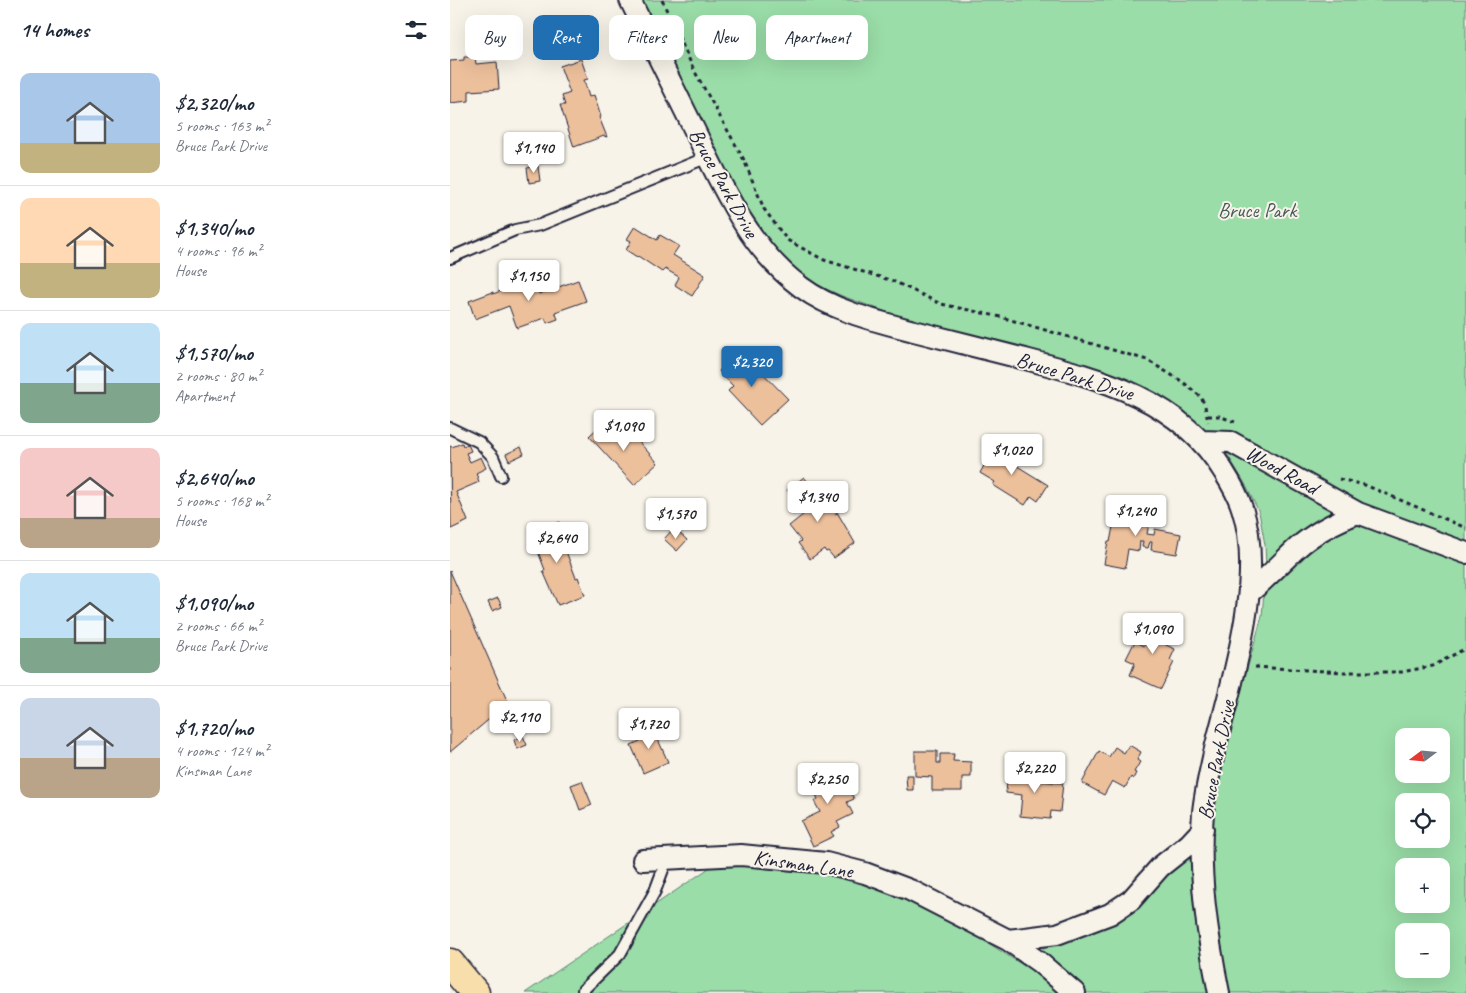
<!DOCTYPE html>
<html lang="en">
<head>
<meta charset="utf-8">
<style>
  :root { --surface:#fff; --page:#f6f6f7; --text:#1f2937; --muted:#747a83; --line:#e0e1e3; --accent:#1f6fb2 }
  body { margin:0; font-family:Caveat,sans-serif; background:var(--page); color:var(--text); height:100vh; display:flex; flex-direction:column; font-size:19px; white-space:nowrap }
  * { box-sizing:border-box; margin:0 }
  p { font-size:16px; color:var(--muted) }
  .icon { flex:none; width:28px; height:28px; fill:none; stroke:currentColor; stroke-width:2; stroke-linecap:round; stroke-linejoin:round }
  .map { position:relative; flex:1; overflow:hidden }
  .panel { display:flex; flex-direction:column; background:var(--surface); width:450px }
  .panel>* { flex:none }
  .guide { position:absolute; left:15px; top:15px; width:475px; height:45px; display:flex; gap:10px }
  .needle { width:32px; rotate:254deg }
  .controls { position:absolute; left:945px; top:728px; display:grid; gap:10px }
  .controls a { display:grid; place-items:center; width:55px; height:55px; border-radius:10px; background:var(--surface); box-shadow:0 5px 20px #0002; font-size:25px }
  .price { position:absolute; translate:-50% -42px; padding:0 11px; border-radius:5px; background:#fff; color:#222; font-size:16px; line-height:32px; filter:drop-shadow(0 1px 2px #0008) }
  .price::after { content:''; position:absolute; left:50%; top:30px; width:15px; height:11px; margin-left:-8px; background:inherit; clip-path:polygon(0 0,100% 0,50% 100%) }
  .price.active { background:var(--accent); color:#fff }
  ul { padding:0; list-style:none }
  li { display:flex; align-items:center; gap:15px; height:125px; padding:0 20px }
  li+li { border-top:1px solid var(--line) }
  li span { display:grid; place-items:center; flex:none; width:140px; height:100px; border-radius:10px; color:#555 }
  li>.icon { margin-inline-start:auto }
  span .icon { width:60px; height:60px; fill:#fffc; stroke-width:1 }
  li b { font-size:21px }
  h2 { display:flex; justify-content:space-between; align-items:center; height:60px; padding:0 20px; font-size:21px }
  .chip { padding:0 18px; border-radius:10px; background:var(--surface); box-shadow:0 5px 20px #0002; font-size:18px; line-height:45px }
  .chip.active { background:var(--accent); color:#fff }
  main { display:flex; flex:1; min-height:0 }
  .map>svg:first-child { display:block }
  .green { fill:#9adda8; stroke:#5e8072; fill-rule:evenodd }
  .building { fill:#edc09c; stroke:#22223b }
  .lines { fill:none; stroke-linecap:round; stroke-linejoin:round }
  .lane-casing { stroke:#22223b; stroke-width:14 }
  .street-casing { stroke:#22223b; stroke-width:24 }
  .highway-casing { stroke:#22223b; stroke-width:31 }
  .path { stroke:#22223b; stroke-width:3; stroke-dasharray:4 4; stroke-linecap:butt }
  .lane { stroke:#f7f3e8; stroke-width:10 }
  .street { stroke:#f7f3e8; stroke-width:20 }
  .highway { stroke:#f8deab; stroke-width:28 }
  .labels { text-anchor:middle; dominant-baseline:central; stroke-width:4; stroke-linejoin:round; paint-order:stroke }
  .street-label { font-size:21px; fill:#22223b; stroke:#f7f3e8 }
  .park-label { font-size:21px; fill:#465a5c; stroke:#f7f3e8 }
</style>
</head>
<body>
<main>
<section class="panel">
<h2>14 homes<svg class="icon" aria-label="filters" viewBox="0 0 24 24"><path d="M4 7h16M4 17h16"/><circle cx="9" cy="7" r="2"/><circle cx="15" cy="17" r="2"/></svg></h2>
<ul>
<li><span style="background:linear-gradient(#a9c7e8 70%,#c2b280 0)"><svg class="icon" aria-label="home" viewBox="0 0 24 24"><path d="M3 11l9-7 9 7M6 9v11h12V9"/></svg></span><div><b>$2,320/mo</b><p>5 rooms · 163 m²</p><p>Bruce Park Drive</p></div></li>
<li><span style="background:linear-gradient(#ffd9b3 65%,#c2b280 0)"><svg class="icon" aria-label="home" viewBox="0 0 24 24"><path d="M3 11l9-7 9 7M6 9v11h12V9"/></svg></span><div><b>$1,340/mo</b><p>4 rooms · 96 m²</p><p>House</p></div></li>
<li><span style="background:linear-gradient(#bfe0f5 60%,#7fa58c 0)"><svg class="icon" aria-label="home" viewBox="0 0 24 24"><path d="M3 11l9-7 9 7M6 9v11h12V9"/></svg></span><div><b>$1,570/mo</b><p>2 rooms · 80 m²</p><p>Apartment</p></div></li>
<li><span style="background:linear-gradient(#f6c9c9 70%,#b9a48a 0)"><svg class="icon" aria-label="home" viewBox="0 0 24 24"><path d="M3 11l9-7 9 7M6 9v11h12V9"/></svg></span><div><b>$2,640/mo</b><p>5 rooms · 168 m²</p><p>House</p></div></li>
<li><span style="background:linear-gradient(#bfe0f5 65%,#7fa58c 0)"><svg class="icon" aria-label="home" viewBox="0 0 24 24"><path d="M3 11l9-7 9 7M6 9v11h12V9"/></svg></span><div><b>$1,090/mo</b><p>2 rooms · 66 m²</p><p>Bruce Park Drive</p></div></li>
<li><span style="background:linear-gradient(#c9d6e8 60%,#b9a48a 0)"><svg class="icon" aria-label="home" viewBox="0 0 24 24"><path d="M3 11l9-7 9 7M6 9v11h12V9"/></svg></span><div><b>$1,720/mo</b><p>4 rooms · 124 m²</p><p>Kinsman Lane</p></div></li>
</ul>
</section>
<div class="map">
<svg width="1016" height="993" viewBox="0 0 1016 993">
  <rect width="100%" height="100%" fill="#f7f3e8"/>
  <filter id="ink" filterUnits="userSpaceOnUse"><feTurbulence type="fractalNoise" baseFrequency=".02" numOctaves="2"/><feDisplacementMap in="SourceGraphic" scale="10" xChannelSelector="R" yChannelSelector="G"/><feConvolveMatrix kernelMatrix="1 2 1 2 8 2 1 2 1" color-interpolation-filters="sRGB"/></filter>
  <g filter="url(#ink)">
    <path class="green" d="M190 0H1016V993H75L265 864 320 867 369 871 422 885 485 914 529 937 574 966 599 943 644 931 672 917 720 867 760 842 772 759 812 616 816 566 815 545 809 512 794 482 777 454 734 410 698 389 647 369 445 315 392 296 361 282 342 269 311 232 268 156ZM954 736H991V774H954ZM954 801H991V839H954ZM954 866H991V904H954ZM954 931H991V969H954Z"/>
    <path class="building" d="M14 57H25L26 64 47 62 49 89 19 91V101L0 103V61L14 60Z
      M131 59 138 79 134 80 139 97 144 95 151 117H149L157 137 154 136 124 147 110 105H115L112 96 120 93 110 66Z
      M88 166 90 181 79 183 77 168Z
      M185 226 207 240 210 235 229 246 223 255 255 275 242 296 225 285 229 277 215 269 212 272 188 256 187 257 176 250 181 241 177 239Z
      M83 279 89 294 128 280 136 301 105 312 108 319 97 323 95 318 67 328 59 306 25 319 19 301 43 292V294Z
      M290 351 304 366 305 365 338 399 310 425 278 391 283 386 269 371Z
      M156 420 171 437 178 430 208 463 184 485 139 436Z
      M547 442 569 456 564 464 598 485 588 501 581 496 575 505 543 485 545 482 530 473Z
      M12 443 13 446 18 444 21 451 16 453 20 462 31 457 36 468 26 473 29 482 6 492 18 521 1 529 0 446 2 447Z
      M71 447 74 454 59 461 56 454Z
      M354 477 372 500 374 499 386 514 387 512 405 543 384 558 378 551 376 552 374 549 360 559 348 543 351 541 339 526 354 514 337 490Z
      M667 506 701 512 697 534 704 535 705 529 731 534 727 554 701 550 702 542H700L698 548 692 547 693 541H690L689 551 678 549 675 568 654 564 658 541 660 542Z
      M110 522 118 544 114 546 126 578 128 577 135 595 108 605 93 571 95 570 81 533Z
      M224 528 237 540 227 551 214 539Z
      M0 571 59 705 49 711 0 752Z
      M48 598 52 607 42 611 38 602Z
      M704 618 724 628 716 645 725 649 720 660 724 662 711 689 680 675 685 663 676 659 685 641 694 646 695 641 694 640Z
      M202 726 218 762 193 773 181 745 190 741 186 732Z
      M73 736 77 745 67 749 64 740Z
      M679 745 691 752 687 760 690 762 684 772 686 773 683 779 681 777 675 788 662 781 654 795 632 783 649 751 659 757 665 747 674 753Z
      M465 751H487V763H490V754H504L503 761 521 762V777H512V791H482V777L465 776Z
      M388 766 404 799 397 802 403 814 387 822 390 827 381 832 384 836 363 846 351 821 370 812 364 801 368 799 358 778 381 767 382 769Z
      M558 769 580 771 578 781H582V774L592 775 591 781 613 783 610 812 601 811 600 819 570 816 572 795 556 793Z
      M456 775H463V790H457Z
      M132 781 142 805 130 810 121 785Z"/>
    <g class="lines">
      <g class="lane-casing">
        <path id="lane" d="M0 258 65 230 90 225 258 157
          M0 428 29 442 43 457 51 476
          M133 990 170 954 205 891 217 859"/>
      </g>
      <g class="street-casing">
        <path id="street" d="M180 0C201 42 222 85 243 127 271 184 299 249 351 287 383 311 426 321 464 331 501 340 538 350 575 359 652 379 730 399 774 472 781 483 788 495 792 508 816 579 781 682 764 753 760 772 755 792 753 812 748 873 757 934 769 993
          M752 441 781 442 908 513 1016 553
          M799 593C816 579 831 563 847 548 865 532 887 521 908 513
          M193 860 291 855 376 863 415 873 460 890 558 940 589 962 625 993
          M558 940 607 934 660 914 681 900 710 867 739 844 753 829"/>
      </g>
      <g class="highway-casing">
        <path id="highway" d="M0 963 25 993"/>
      </g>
      <path class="path" d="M212 0 244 70 294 160 314 209 337 240 374 260 443 281 491 304 551 317 697 360 733 382 751 397 755 406 758 422
        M758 416H769L785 422
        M889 479 915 485 1016 528
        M805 667 893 672H952L983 666 1016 648"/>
      <use href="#lane" class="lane"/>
      <use href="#street" class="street"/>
      <use href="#highway" class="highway"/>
    </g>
  </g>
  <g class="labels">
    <g class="street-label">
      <text transform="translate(274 183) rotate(61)">Bruce Park Drive</text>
      <text transform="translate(625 376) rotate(17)">Bruce Park Drive</text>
      <text transform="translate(832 470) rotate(29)">Wood Road</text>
      <text transform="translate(766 760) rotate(-79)">Bruce Park Drive</text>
      <text transform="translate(353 864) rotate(8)">Kinsman Lane</text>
    </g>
    <g class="park-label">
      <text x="807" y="210">Bruce Park</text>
    </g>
  </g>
</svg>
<div class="controls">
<a><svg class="needle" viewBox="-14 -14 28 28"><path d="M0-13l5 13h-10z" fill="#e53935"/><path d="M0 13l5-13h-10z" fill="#747a83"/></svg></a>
<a><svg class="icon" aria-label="locate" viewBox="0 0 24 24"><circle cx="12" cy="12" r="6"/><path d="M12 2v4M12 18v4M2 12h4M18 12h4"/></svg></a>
<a>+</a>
<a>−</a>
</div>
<b class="price" style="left:84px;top:174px">$1,140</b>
<b class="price" style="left:79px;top:302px">$1,150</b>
<b class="price active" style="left:302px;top:388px">$2,320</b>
<b class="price" style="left:174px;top:452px">$1,090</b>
<b class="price" style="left:562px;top:476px">$1,020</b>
<b class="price" style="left:368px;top:523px">$1,340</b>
<b class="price" style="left:686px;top:537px">$1,240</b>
<b class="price" style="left:226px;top:540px">$1,570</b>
<b class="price" style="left:107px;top:564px">$2,640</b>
<b class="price" style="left:703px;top:655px">$1,090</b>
<b class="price" style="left:70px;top:743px">$2,110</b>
<b class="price" style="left:199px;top:750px">$1,720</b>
<b class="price" style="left:585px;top:794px">$2,220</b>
<b class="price" style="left:378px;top:805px">$2,250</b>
<div class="guide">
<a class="chip">Buy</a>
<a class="chip active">Rent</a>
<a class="chip">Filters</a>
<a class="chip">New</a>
<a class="chip">Apartment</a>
</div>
</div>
</main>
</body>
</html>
